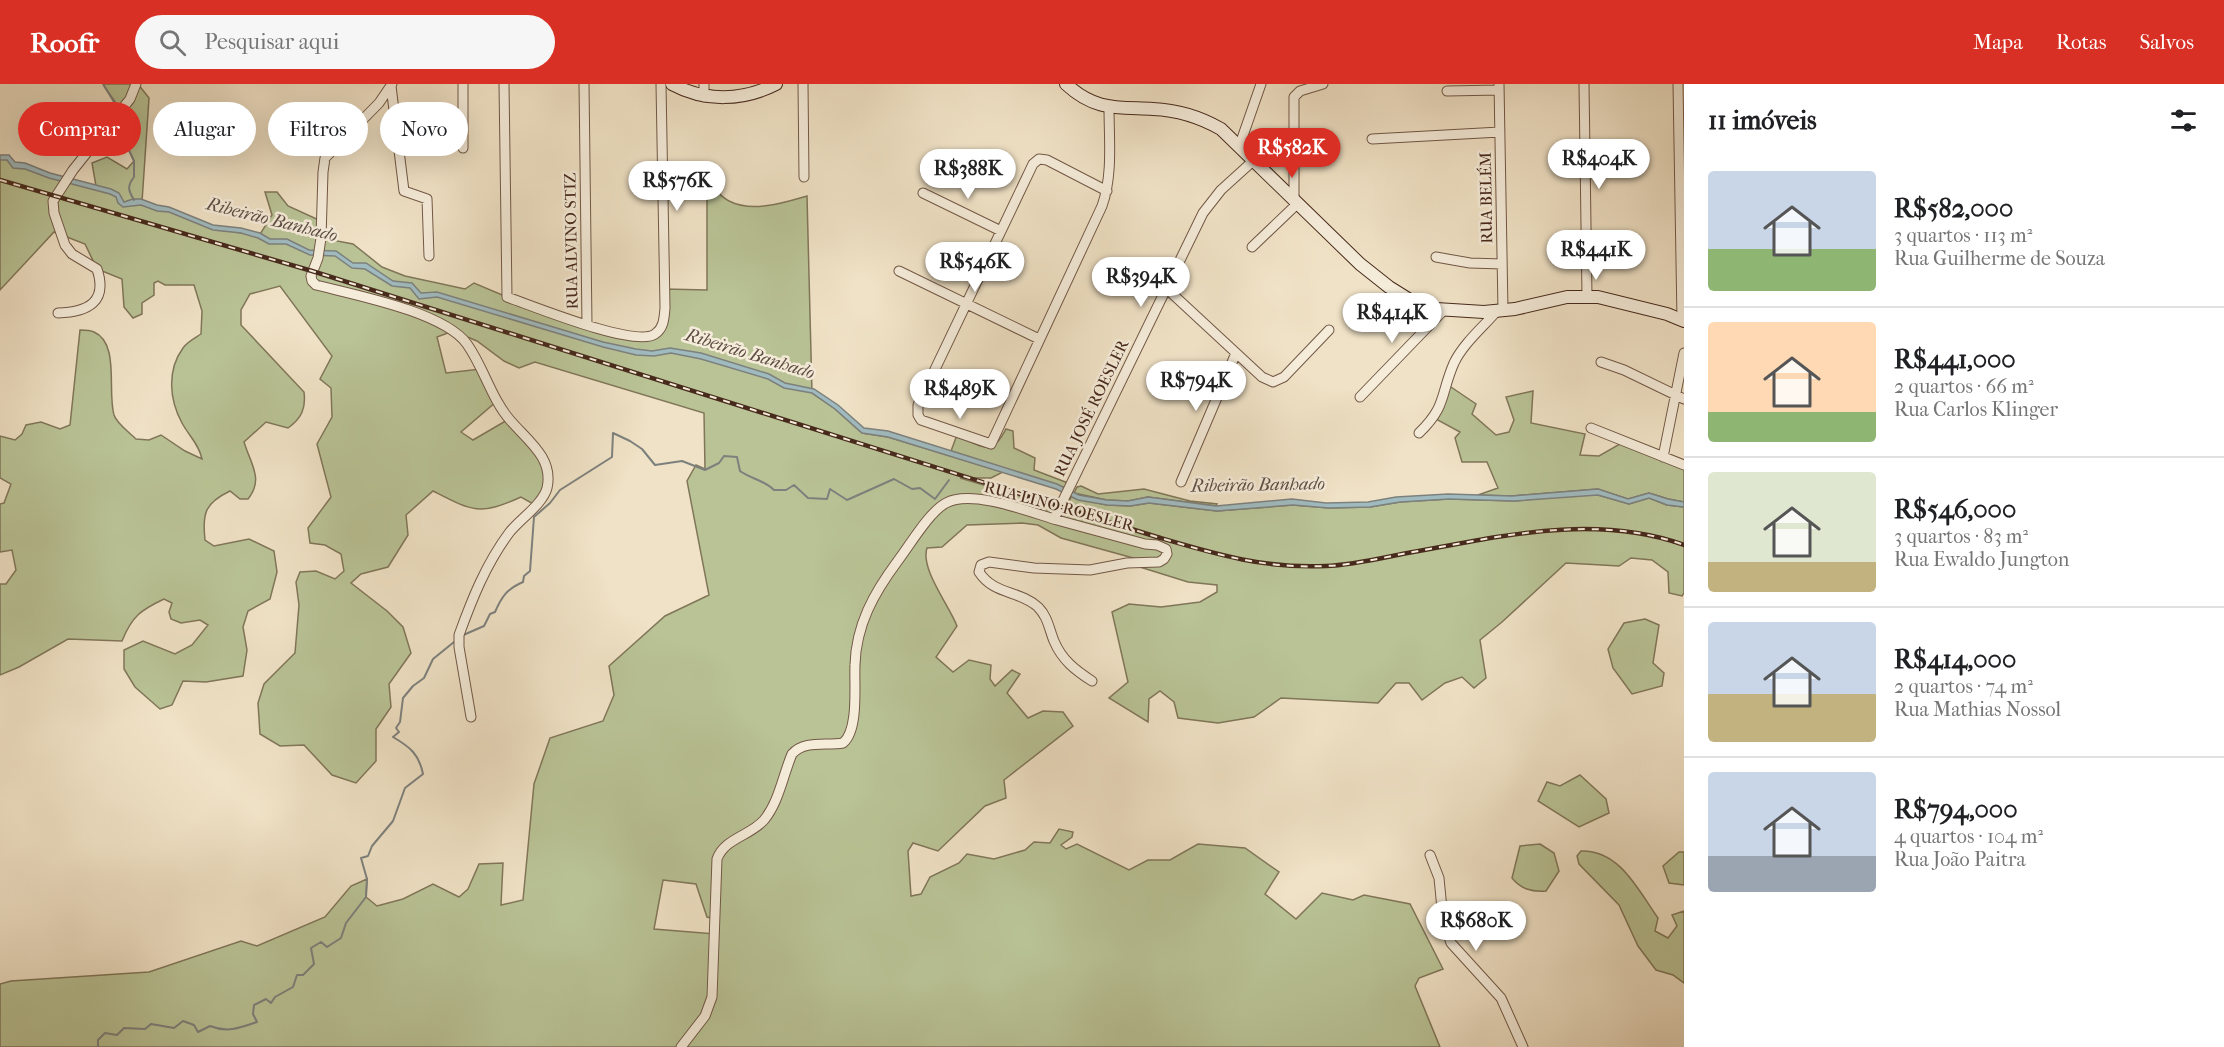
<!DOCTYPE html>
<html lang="pt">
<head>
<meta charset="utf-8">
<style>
  :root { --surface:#fff; --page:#f6f6f6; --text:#202124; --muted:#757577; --line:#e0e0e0; --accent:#d93025 }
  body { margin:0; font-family:"IM FELL French Canon",serif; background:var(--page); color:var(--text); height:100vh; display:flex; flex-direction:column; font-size:22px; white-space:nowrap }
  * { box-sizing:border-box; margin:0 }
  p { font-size:20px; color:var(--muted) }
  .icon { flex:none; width:33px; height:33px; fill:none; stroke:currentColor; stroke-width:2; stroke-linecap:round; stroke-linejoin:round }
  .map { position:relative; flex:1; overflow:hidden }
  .panel { display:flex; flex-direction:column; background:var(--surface); width:540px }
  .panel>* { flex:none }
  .guide { position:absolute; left:18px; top:18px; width:570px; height:54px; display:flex; gap:12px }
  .price { position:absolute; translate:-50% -51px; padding:0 14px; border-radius:21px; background:#fff; color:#222; font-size:20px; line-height:39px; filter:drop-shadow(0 2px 3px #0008) }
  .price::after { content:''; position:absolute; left:50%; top:36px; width:18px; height:14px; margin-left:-9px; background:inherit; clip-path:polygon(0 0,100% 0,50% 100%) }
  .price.current { background:var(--accent); color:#fff }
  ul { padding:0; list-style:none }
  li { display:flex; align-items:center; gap:18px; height:150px; padding:0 24px }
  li+li { border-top:2px solid var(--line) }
  li span { display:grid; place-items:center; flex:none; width:168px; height:120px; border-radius:6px; color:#555 }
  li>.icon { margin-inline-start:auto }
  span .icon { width:72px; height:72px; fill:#fffc; stroke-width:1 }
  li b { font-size:26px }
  h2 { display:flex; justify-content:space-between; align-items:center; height:72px; padding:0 24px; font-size:26px }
  .tag { padding:0 21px; border-radius:27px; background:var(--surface); box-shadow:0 6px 24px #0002; font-size:21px; line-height:54px }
  .tag.current { background:var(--accent); color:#fff }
  header { display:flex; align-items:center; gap:36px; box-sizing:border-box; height:84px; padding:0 30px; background:var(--accent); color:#fff }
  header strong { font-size:28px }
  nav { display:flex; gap:33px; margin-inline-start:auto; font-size:21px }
  .search { width:420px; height:54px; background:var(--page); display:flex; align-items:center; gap:15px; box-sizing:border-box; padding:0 21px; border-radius:33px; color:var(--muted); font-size:22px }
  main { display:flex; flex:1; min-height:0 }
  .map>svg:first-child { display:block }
  .green { fill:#b9c396; stroke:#807659; stroke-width:1.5; fill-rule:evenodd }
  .water { fill:#a0bbc0; stroke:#7d817e; stroke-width:1.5 }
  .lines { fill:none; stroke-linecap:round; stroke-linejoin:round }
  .stream { stroke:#7d817e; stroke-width:2 }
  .street-casing { stroke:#725846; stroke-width:11 }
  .secondary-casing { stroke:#482a1c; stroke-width:14 }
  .street { stroke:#f5ecda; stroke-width:9 }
  .secondary { stroke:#f5ecda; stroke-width:12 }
  .rail-casing { stroke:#482a1c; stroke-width:4.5 }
  .rail { stroke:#f5ecda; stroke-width:2; stroke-dasharray:7; stroke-linecap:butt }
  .labels { text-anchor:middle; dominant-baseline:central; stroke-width:5; stroke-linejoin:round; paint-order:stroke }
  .street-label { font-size:16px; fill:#482a1c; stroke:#f5ecda }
  .water-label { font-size:18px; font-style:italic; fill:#5e4e45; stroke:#f5ecda }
</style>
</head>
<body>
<header>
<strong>Roofr</strong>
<div class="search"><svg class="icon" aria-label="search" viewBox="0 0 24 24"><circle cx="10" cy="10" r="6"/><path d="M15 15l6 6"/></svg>Pesquisar aqui</div>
<nav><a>Mapa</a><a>Rotas</a><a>Salvos</a></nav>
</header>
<main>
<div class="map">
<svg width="1684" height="963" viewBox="0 0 1684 963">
  <rect width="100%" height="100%" fill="#f0e2c6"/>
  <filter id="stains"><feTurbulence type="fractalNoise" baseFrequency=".00333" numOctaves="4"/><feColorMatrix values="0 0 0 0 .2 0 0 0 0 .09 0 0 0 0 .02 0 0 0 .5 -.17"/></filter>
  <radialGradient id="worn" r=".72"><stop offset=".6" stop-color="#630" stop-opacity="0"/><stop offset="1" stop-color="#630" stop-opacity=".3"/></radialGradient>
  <path class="green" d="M103 0H138L149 14 142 118 169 126 213 144 259 152 272 131 265 108H277L288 122 321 137V154L353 160 382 183 405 192 465 205 474 199 507 213 622 251 659 247 665 205 707 206V99C714 104 721 113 729 117 752 129 783 119 807 112L812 309 835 325 862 349 888 353 1003 388 991 394H960L1118 441 1067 423 1071 413 1107 421 1130 422 1149 419 1217 427 1293 421 1329 424 1370 423 1400 418 1449 415 1514 417 1579 411H1598L1629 420 1649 414 1667 421 1684 423V509L1682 512 1669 509 1668 488 1652 476 1631 474 1619 482 1566 479 1502 538 1480 556 1486 594 1474 604 1462 593 1445 599 1422 616 1409 599H1396L1378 619 1281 614 1254 633 1218 639 1178 634 1174 618 1160 607 1149 615 1148 638 1109 614 1128 598 1112 528 1129 520 1161 523 1200 518 1217 508V501L1188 498 1127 479 1144 477 1061 454 1038 441 1022 439 967 441 942 463 927 464C920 485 949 521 957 542L936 573 953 588 969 576 991 581 990 595 995 602 1012 586 1020 590 1007 609 1028 634 1043 627 1063 628 1073 642 1004 696 1006 714 985 722 938 767 913 759 908 767 911 812 921 810 930 793 959 779 967 770 994 775 1025 766 1034 758 1050 759 1059 745 1073 748 1072 753 1061 761 1066 765 1077 760 1129 786 1148 776H1170L1198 760 1245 764 1279 788 1265 810 1296 835 1322 809 1353 816 1364 811 1410 820 1443 885 1419 894 1415 902 1440 963H0V900L11 897 149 888 241 857 257 862 325 833 351 802 367 795 366 813 377 822 403 815 433 800 459 813 468 805 479 780 503 779 501 821 523 816 534 700 550 654 603 637 614 611 609 582 665 532 709 511 687 397 696 381 705 385 704 329 535 278 519 284 504 277 477 257 453 247 437 253 446 289 481 285 497 317 461 348 473 356 509 335 539 367 548 398 535 421 521 413C479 432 472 427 433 407L406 431 408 451 388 483 361 490 351 499 387 527 403 543 411 569 389 600 391 623 376 645V677L356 699 332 691 304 661 280 662 260 650 258 619 264 600 295 569 299 521 296 498 300 488 316 487 335 495 344 487 341 470 325 461 310 459 308 444 331 413 317 360 332 333 331 304 320 295 332 272 280 202 250 210 241 226V241L304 308C306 324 302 334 288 344L266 338 244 358C251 381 264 395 248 415H240L230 407C205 419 202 429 205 456L214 462 249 455 274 467 277 488 270 515 248 527 243 543 247 566 243 592 206 598 183 597 172 621 160 625 135 603 124 585V566L143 557 175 570 192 561 208 541 200 536 181 539 171 535 169 528 172 519 164 515C141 526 132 532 122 557L68 555 19 583 0 591V500H6L16 486 12 466 0 468V420L4 419 11 400 0 394V352L15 356 22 350 26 341 41 338 60 345 70 341 80 246C84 246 90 246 94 248 120 259 107 308 114 331 117 340 129 348 136 355L149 356 161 351 185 367 202 375C199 360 189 352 182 339 169 315 167 286 183 264 187 258 195 254 201 250L202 227 194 201H165L158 197 154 199V211L142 219V230L133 234 124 223 122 195 97 185 85 160 54 148 0 206V73L8 74 14 81 96 102 92 79 107 73 127 85 134 77 126 60 133 51C128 32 113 17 103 0ZM663 796 696 800 707 833 716 835 715 850 654 845Z
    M1448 301 1476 320 1472 330 1496 351 1509 348 1514 336 1506 313 1533 307 1531 339 1585 350 1580 371 1599 372 1625 357 1684 381V418L1668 415 1649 409 1628 415 1598 405 1512 412 1478 411 1498 404 1487 378H1462L1455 354 1460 348 1434 334Z
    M1006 345 1013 347 1014 364 1035 374 1034 386 1068 399 1066 404 951 367 957 351C966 355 985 368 994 361 999 358 1003 350 1006 345Z
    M1081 402 1098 410 1144 405 1190 417 1217 420 1216 422 1148 413 1128 417 1107 416 1074 409 1077 403Z
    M1645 535 1659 541 1653 579 1664 589 1662 602 1632 610 1613 584 1608 565 1624 539Z
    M1580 691 1606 715 1609 729 1579 743 1538 717 1547 698 1560 702Z
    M1540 760 1554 769 1559 787 1546 807C1531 808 1521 805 1512 794L1520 762Z
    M1581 767C1620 766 1638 806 1658 834L1655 847 1668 854 1677 842 1672 831 1684 827V899L1673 891 1656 886 1638 862 1619 821 1579 780 1577 772Z
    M1679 768H1684V801L1669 799 1663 782Z"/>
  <path class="water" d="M0 71H9L15 78 25 79 50 89 111 105 119 109 124 118 133 115H141L157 121 169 123 213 141 241 144 260 149 270 155H287L309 166 336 167 353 179H366L393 197 412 199 421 209 437 208 603 258 636 265 652 267 670 264 701 269 769 290 785 299 814 305 838 321 864 344 888 347 1057 400 1079 411 1107 416 1128 417 1148 413 1216 422 1292 415 1326 419 1368 418 1396 413 1448 410 1512 412 1598 405 1628 415 1649 409 1668 415 1684 418V423L1667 421 1649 414 1629 420 1598 411 1514 417 1449 415 1400 418 1370 423 1329 424 1293 421 1217 427 1149 419 1130 422 1107 421 1078 416 1056 405 888 353 862 349 835 325 812 309 784 304 768 295 701 275 671 269 654 272 636 271 603 263 437 213 419 215 410 204 392 202 365 185 352 184 335 172 310 171 286 160H269L258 154 241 149 213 146 169 128 157 127 141 121 123 123 118 119 116 113 110 110 49 94 25 85 13 84 7 76H0Z"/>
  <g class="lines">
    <path class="stream" d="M103 0 119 26
      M123 30 129 38 133 51 126 60 134 77V93C127 102 128 106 134 116
      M461 552 484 542 490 530 495 528C502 512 507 505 523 498L524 492 530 487 534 433 550 419 560 406 612 373 613 349 630 357 642 365 655 381 682 377 705 386 719 379 724 372 737 373 740 387C751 395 764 396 774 406H786L794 401 808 414 827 415 830 405 847 416 894 395 912 405 920 404 935 415 949 396
      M98 963V956L105 949 117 951 124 944 145 945 151 940 174 944 183 937 194 941 198 948 210 942C227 949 240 944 257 938L253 930 254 921 266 915 271 919 275 913 293 903 297 891H303L314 880 311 864 321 858 327 863 341 854 346 839 366 813 367 795 361 774 368 772 372 762 393 737 405 704 423 690C419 670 410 663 393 653L399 648 396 644 400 638 403 614 413 602 424 594 433 575 454 558"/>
    <g class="street-casing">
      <path id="street" d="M392 0 379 19 325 74 323 88 321 154 318 174 311 192 312 197 316 201C355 211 444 228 467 260 484 284 491 314 510 336 527 356 554 374 547 404 543 420 519 436 509 449 486 480 472 515 459 551V563L471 633
        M463 0V64
        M504 0 507 213C533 222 635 264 655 250 664 244 664 234 665 224L661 0
        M584 0 587 241
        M704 0V13
        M803 0 804 93
        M1499 0 1503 227
        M1584 0 1587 212
        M1678 0 1682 236
        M391 2 404 107 427 115 429 172
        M1447 7 1499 6
        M1372 55 1500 48
        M1239 63 1261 0
        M1107 107 1047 76 1039 75 1033 80 918 321V331L921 336 991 360 1102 122C1113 91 1109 56 1109 23
        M923 109 1001 147
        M1294 118V13L1300 7 1323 0
        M1252 163 1297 120
        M1436 173 1470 179 1502 180
        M899 187 1039 255
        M1166 204 1262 293 1273 298 1284 293 1329 246
        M58 229C88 228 108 218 97 185L72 170 65 161 54 129 53 117 73 86 130 15 136 0
        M1601 278 1624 286 1684 315
        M1360 313 1444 226
        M1591 344 1684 381
        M1419 349C1447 322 1440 311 1454 279 1463 260 1482 244 1496 228
        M1663 373 1684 269
        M1181 398 1236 269
        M1054 435 1203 129 1221 106 1253 77
        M1430 771 1439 794 1443 835 1451 859 1501 914 1523 963
        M681 963 705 932 712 913 717 775C725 754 750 752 764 736 779 718 783 691 792 670 805 656 825 662 843 659 859 646 854 601 855 581 856 541 874 509 897 478 910 461 929 428 946 419 972 405 1030 428 1057 436 1086 444 1115 452 1145 460L1157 461 1166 465 1167 470 1164 475 1159 478 1127 479 1090 486 1034 484 989 478 981 481 979 488C994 511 1019 506 1038 523 1048 533 1049 545 1054 557 1062 576 1075 586 1092 597"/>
    </g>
    <g class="secondary-casing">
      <path id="secondary" d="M672 0C705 18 743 17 776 0
        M1066 0C1095 27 1117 23 1153 25 1177 26 1200 33 1221 45L1360 180 1389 203 1413 218 1436 225 1484 228 1515 225 1567 213H1598L1667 230 1684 237"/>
    </g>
    <use href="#street" class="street"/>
    <use href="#secondary" class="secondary"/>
    <g class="rail-casing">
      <path id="rail" d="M0 96 312 187 1157 453C1215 470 1264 485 1326 482 1351 481 1377 475 1402 470 1494 454 1592 428 1684 461"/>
    </g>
    <use href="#rail" class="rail"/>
  </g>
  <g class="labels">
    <g class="street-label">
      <text transform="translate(1486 114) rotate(-91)">RUA BELÉM</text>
      <text transform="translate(571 157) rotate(-91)">RUA ALVINO STIZ</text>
      <text transform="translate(1091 324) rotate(-64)">RUA JOSÉ ROESLER</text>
      <text transform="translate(1059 422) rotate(15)">RUA LINO ROESLER</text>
    </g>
    <g class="water-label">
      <text transform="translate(272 136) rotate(14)">Ribeirão Banhado</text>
      <text transform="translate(750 270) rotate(17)">Ribeirão Banhado</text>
      <text transform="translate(1258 401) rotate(-1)">Ribeirão Banhado</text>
    </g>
  </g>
  <rect width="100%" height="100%" filter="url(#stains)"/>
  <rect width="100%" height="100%" fill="url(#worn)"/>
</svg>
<b class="price current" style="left:1292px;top:95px">R$582K</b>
<b class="price" style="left:1599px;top:106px">R$404K</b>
<b class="price" style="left:968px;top:116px">R$388K</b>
<b class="price" style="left:677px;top:128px">R$576K</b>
<b class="price" style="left:1596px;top:197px">R$441K</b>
<b class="price" style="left:975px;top:209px">R$546K</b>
<b class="price" style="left:1141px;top:224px">R$394K</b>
<b class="price" style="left:1392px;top:260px">R$414K</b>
<b class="price" style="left:1196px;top:328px">R$794K</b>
<b class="price" style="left:960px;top:336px">R$489K</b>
<b class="price" style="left:1476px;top:868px">R$680K</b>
<div class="guide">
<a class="tag current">Comprar</a>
<a class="tag">Alugar</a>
<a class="tag">Filtros</a>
<a class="tag">Novo</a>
</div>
</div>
<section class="panel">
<h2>11 imóveis<svg class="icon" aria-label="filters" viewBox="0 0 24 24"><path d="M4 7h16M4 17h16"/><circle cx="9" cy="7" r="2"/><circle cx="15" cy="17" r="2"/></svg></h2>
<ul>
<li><span style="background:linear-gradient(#c9d6e8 65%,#8fb573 0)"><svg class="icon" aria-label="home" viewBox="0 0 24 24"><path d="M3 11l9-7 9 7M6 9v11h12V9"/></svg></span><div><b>R$582,000</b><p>3 quartos · 113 m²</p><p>Rua Guilherme de Souza</p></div></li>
<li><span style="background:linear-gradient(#ffd9b3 75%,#8fb573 0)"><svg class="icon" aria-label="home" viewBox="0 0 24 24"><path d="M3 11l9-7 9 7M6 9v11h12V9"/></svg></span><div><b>R$441,000</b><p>2 quartos · 66 m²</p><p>Rua Carlos Klinger</p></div></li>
<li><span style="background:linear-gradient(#dfe7d0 75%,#c2b280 0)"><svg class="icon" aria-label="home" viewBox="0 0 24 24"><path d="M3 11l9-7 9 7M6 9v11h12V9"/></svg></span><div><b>R$546,000</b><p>3 quartos · 83 m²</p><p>Rua Ewaldo Jungton</p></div></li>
<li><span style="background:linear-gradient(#c9d6e8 60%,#c2b280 0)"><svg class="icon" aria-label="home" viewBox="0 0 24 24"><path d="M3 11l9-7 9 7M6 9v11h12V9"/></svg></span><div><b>R$414,000</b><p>2 quartos · 74 m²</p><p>Rua Mathias Nossol</p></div></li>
<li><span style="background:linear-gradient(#c9d6e8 70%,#9aa5b1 0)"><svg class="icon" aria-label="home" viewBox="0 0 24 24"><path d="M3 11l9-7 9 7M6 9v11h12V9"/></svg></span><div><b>R$794,000</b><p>4 quartos · 104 m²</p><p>Rua João Paitra</p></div></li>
</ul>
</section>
</main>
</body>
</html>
